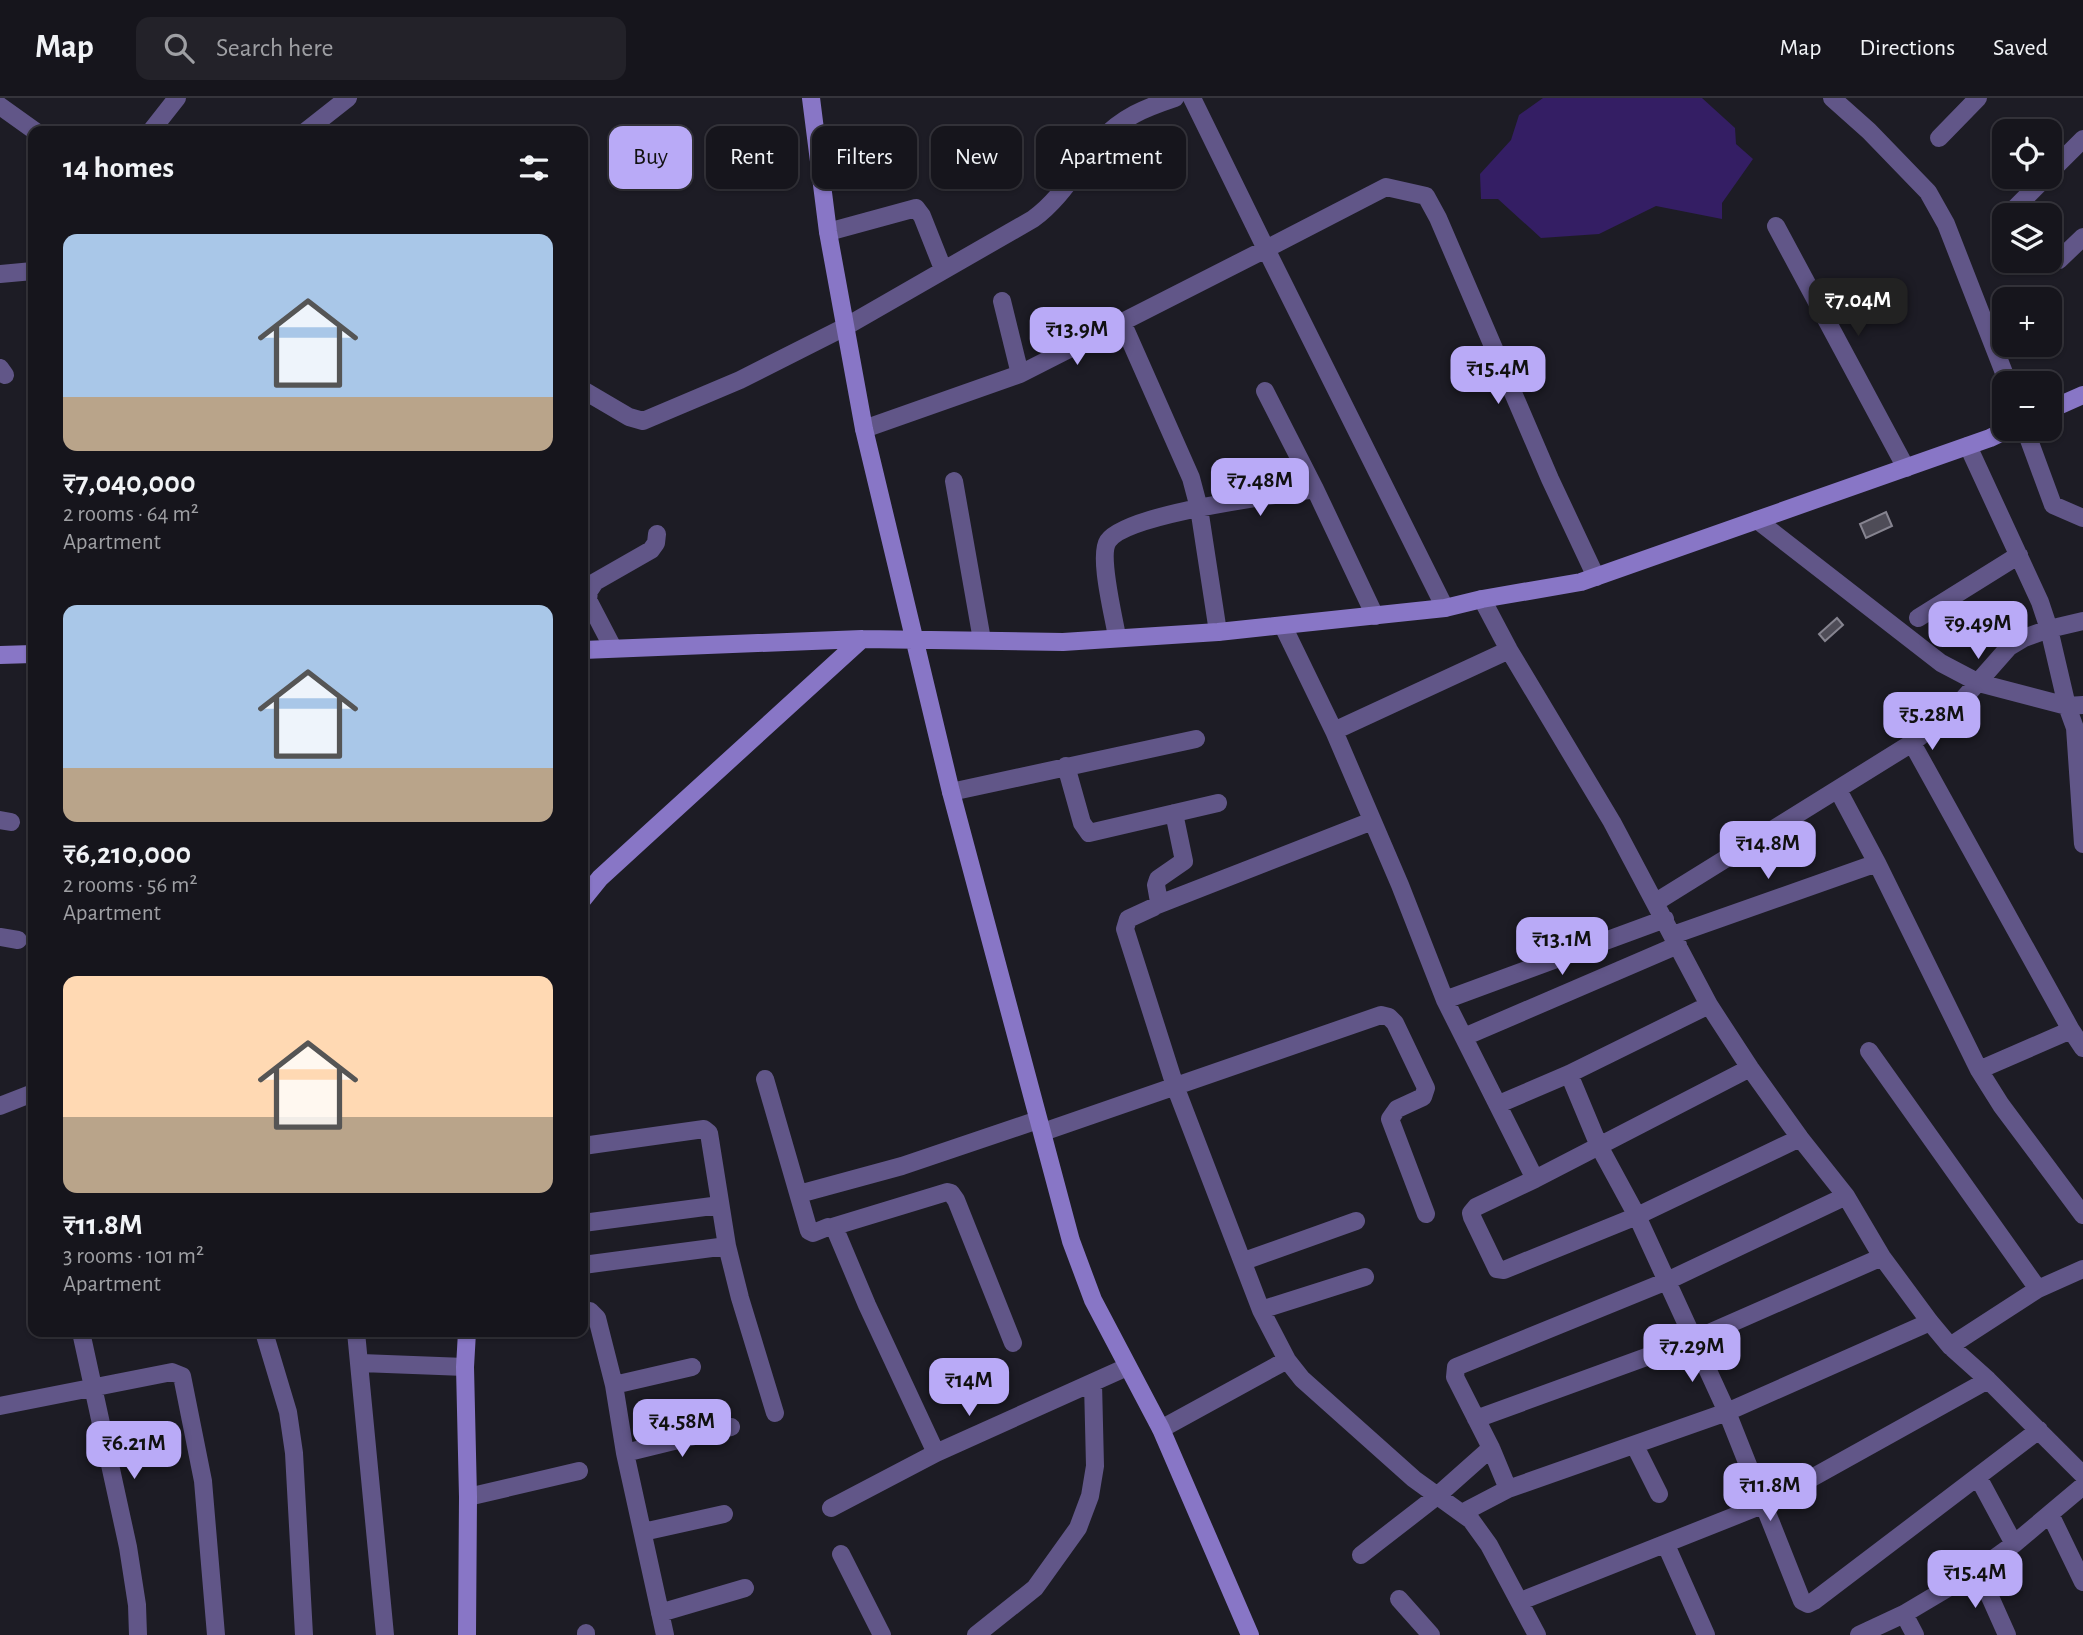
<!DOCTYPE html>
<html lang="en">
<head>
<meta charset="utf-8">
<style>
  :root { --surface:#16151c; --page:#232229; --text:#f1f3f6; --muted:#9e9fa3; --line:#35343b; --accent:#b9aaf7 }
  body { margin:0; font-family:"Alegreya Sans",sans-serif; background:var(--page); color:var(--text); height:100vh; display:flex; flex-direction:column; font-size:26px; white-space:nowrap }
  * { box-sizing:border-box; margin:0 }
  p { font-size:23px; color:var(--muted) }
  .icon { flex:none; width:38px; height:38px; fill:none; stroke:currentColor; stroke-width:2; stroke-linecap:round; stroke-linejoin:round }
  .map { position:relative; flex:1; overflow:hidden }
  .side { position:absolute; left:28px; top:28px; width:560px; height:1211px; display:flex; flex-direction:column; background:var(--surface); border-radius:14px; box-shadow:0 2px 5px #0004,0 0 0 2px var(--line) }
  .side>* { flex:none }
  .hud { position:absolute; left:609px; top:28px; width:665px; height:63px; display:flex; gap:14px }
  .tools { position:absolute; left:1992px; top:21px; display:grid; gap:14px }
  .tools a { display:grid; place-items:center; width:70px; height:70px; border-radius:14px; background:var(--surface); box-shadow:0 2px 5px #0004,0 0 0 2px var(--line); font-size:35px }
  .price { position:absolute; translate:-50% -60px; padding:0 16px; border-radius:14px; background:var(--accent); color:#111; font-size:23px; line-height:46px; filter:drop-shadow(0 2px 4px #0008) }
  .price::after { content:''; position:absolute; left:50%; top:42px; width:21px; height:16px; margin-left:-10px; background:inherit; clip-path:polygon(0 0,100% 0,50% 100%) }
  .price.on { background:#222; color:#fff }
  ul { padding:0; list-style:none }
  li { display:grid; align-content:center; gap:14px; height:371px; padding:0 35px }
  li span { display:grid; place-items:center; height:217px; border-radius:14px; color:#555 }
  li>.icon { margin-inline-start:auto }
  span .icon { width:126px; height:126px; fill:#fffc; stroke-width:1 }
  li b { font-size:30px }
  h2 { display:flex; justify-content:space-between; align-items:center; height:84px; padding:0 35px; font-size:30px }
  .pill { padding:0 24px; border-radius:14px; background:var(--surface); box-shadow:0 2px 5px #0004,0 0 0 2px var(--line); font-size:24px; line-height:63px }
  .pill.on { background:var(--accent); color:#111 }
  header { display:flex; align-items:center; gap:42px; box-sizing:border-box; height:98px; padding:0 35px; background:var(--surface); border-bottom:2px solid var(--line) }
  header strong { font-size:33px }
  nav { display:flex; gap:38px; margin-inline-start:auto; font-size:24px }
  .search { width:490px; height:63px; background:var(--page); display:flex; align-items:center; gap:18px; box-sizing:border-box; padding:0 24px; border-radius:14px; color:var(--muted); font-size:26px }
  .map>svg:first-child { display:block }
  .water { fill:#341e64 }
  .building { fill:#4e4c57; stroke:#868490; stroke-width:2 }
  .lines { fill:none; stroke-linecap:round; stroke-linejoin:round }
  .street { stroke:#615688; stroke-width:18 }
  .secondary { stroke:#8876c6; stroke-width:18 }
</style>
</head>
<body>
<header>
<strong>Map</strong>
<div class="search"><svg class="icon" aria-label="search" viewBox="0 0 24 24"><circle cx="10" cy="10" r="6"/><path d="M15 15l6 6"/></svg>Search here</div>
<nav><a>Map</a><a>Directions</a><a>Saved</a></nav>
</header>
<div class="map">
<svg width="2083" height="1537" viewBox="0 0 2083 1537">
  <rect width="100%" height="100%" fill="#1d1c25"/>
  <path class="water" d="M1543 0H1702L1735 30 1736 46 1753 61 1722 105V121L1656 108 1599 136 1541 140 1498 101H1481L1480 76 1511 42 1519 17Z"/>
  <path class="building" d="M1886 414 1892 428 1866 440 1860 426Z
    M1837 520 1843 527 1825 543 1819 536Z"/>
  <g class="lines">
    <path class="street" d="M1832 0 1869 33 1928 94 1946 126 2008 285
      M0 8 35 33
      M151 33 177 0
      M306 33 348 0
      M1939 40 1978 0
      M2049 75 2083 41
      M2009 116 2046 79
      M1776 128 1906 370
      M828 134 916 110 922 118 943 171
      M2059 162 2083 139
      M0 176 33 173
      M1002 203 1020 276
      M1122 224 1191 380 1199 410 1218 534
      M0 270 5 277
      M583 292 629 319 643 323 740 282 845 229 1033 121C1062 100 1077 70 1100 43 1122 19 1145 10 1175 0
      M1265 293 1315 391 1375 518
      M864 331 1020 276 1266 151 1192 0
      M2025 331 2053 407 2083 420
      M1968 348 2040 504 2049 531 2067 608 2083 607
      M954 383 982 542
      M1757 422 1941 565 1979 585 2067 608 2075 630 2083 746
      M1482 501 1509 552 1612 724 1709 907 1750 970 1800 1040 1846 1098 1882 1159 1930 1224 1950 1248 1988 1282 2083 1377
      M1445 510 1266 151 1386 89 1426 98 1438 120 1550 381 1596 479
      M1918 520 2019 457
      M1283 528 1334 633 1400 787 1445 902 1535 1081
      M1117 539C1114 519 1098 458 1108 443 1127 415 1278 397 1315 391
      M613 550 588 502 589 493 595 484 651 452 656 445 657 436
      M1334 633 1509 552
      M1912 645 2071 932 1979 972
      M1066 668 1082 725 1089 735 1218 705
      M1838 692 1877 765 1979 972 2001 1007 2083 1117
      M951 694 1196 641
      M1174 715 1184 763 1158 781 1156 787 1159 804 1154 809 1128 821 1125 831 1175 988 1261 1212 1287 1262 1302 1281 1414 1381 1471 1422 1489 1447 1537 1537
      M0 722 11 724
      M1656 804 1912 645 1957 608 2009 549 2024 540 2049 531 2083 523
      M1157 807 1372 723
      M1673 837 1877 765
      M0 839 18 842
      M1445 902 1665 821
      M2071 932 2083 950
      M1464 939 1678 847
      M1869 953 2038 1191
      M1750 970 1535 1081 1476 1109 1471 1115 1472 1119 1497 1171 1504 1172 1637 1118 1800 1040
      M1569 976 1599 1048 1637 1118 1727 1314 1802 1503 1808 1506 1814 1503 2039 1332
      M765 981 809 1133 813 1135 828 1129 835 1131 867 1207 936 1355
      M1499 1006 1569 976 1709 907
      M0 1008 33 995
      M1043 1034 1381 917 1389 919 1395 925 1426 990 1423 999 1397 1011 1390 1021 1426 1116
      M583 1048 704 1031 709 1035 727 1148 740 1200 775 1315
      M799 1096 902 1068 1038 1022
      M583 1125 720 1107
      M832 1129 947 1094 951 1095 956 1102 1013 1245
      M1244 1163 1356 1123
      M583 1167 727 1148
      M1261 1212 1365 1179
      M583 1213H590L597 1220 614 1287 625 1355 665 1537
      M81 1234 128 1449 137 1507 138 1537
      M264 1234 288 1314 294 1355 304 1537
      M356 1234 385 1537
      M1950 1248 2038 1191 2083 1171
      M361 1265 465 1269
      M614 1287 692 1269
      M0 1308 172 1274 182 1278 203 1383 216 1537
      M1476 1321 1693 1242 1882 1159
      M1161 1331 1287 1262
      M1635 1348 1659 1396
      M625 1355 731 1329
      M1978 1379 2014 1446
      M1508 1391 1491 1350 1455 1279 1456 1269 1667 1183 1846 1098
      M468 1399 579 1373
      M831 1410 936 1355 1127 1269
      M1462 1415 1508 1391 1727 1314 1930 1224
      M2050 1416 2083 1484
      M643 1434 724 1416
      M1666 1447 1706 1537
      M841 1456 882 1537
      M1361 1457 1437 1398 1491 1350
      M1978 1472 2007 1537
      M1399 1501 1431 1537
      M1521 1503 1765 1406 1988 1282
      M660 1515 745 1490
      M1904 1516 1915 1537
      M586 1535V1537
      M976 1537 1035 1490 1078 1430 1090 1398 1095 1368 1093 1285
      M1859 1537 1904 1516 1978 1472 2014 1446 2083 1388"/>
    <path class="secondary" d="M811 0 828 134 864 331 951 694 1071 1143 1093 1202 1161 1331 1250 1537
      M2049 312 2083 297
      M583 552 862 541 1063 544 1218 534 1445 510 1482 501 1581 484 1990 340 2009 331
      M0 557 33 556
      M583 801 600 780 647 737 862 541
      M467 1537 468 1399 465 1269 467 1234"/>
  </g>
</svg>
<div class="tools">
<a><svg class="icon" aria-label="locate" viewBox="0 0 24 24"><circle cx="12" cy="12" r="6"/><path d="M12 2v4M12 18v4M2 12h4M18 12h4"/></svg></a>
<a><svg class="icon" aria-label="layers" viewBox="0 0 24 24"><path d="M12 4l9 5-9 5-9-5zM3 14l9 5 9-5"/></svg></a>
<a>+</a>
<a>−</a>
</div>
<b class="price on" style="left:1858px;top:240px">₹7.04M</b>
<b class="price" style="left:1077px;top:269px">₹13.9M</b>
<b class="price" style="left:1498px;top:308px">₹15.4M</b>
<b class="price" style="left:1260px;top:420px">₹7.48M</b>
<b class="price" style="left:1978px;top:563px">₹9.49M</b>
<b class="price" style="left:1932px;top:654px">₹5.28M</b>
<b class="price" style="left:1768px;top:783px">₹14.8M</b>
<b class="price" style="left:1562px;top:879px">₹13.1M</b>
<b class="price" style="left:1692px;top:1286px">₹7.29M</b>
<b class="price" style="left:969px;top:1320px">₹14M</b>
<b class="price" style="left:682px;top:1361px">₹4.58M</b>
<b class="price" style="left:134px;top:1383px">₹6.21M</b>
<b class="price" style="left:1770px;top:1425px">₹11.8M</b>
<b class="price" style="left:1975px;top:1512px">₹15.4M</b>
<div class="hud">
<a class="pill on">Buy</a>
<a class="pill">Rent</a>
<a class="pill">Filters</a>
<a class="pill">New</a>
<a class="pill">Apartment</a>
</div>
<section class="side">
<h2>14 homes<svg class="icon" aria-label="filters" viewBox="0 0 24 24"><path d="M4 7h16M4 17h16"/><circle cx="9" cy="7" r="2"/><circle cx="15" cy="17" r="2"/></svg></h2>
<ul>
<li><span style="background:linear-gradient(#a9c7e8 75%,#b9a48a 0)"><svg class="icon" aria-label="home" viewBox="0 0 24 24"><path d="M3 11l9-7 9 7M6 9v11h12V9"/></svg></span><div><b>₹7,040,000</b><p>2 rooms · 64 m²</p><p>Apartment</p></div></li>
<li><span style="background:linear-gradient(#a9c7e8 75%,#b9a48a 0)"><svg class="icon" aria-label="home" viewBox="0 0 24 24"><path d="M3 11l9-7 9 7M6 9v11h12V9"/></svg></span><div><b>₹6,210,000</b><p>2 rooms · 56 m²</p><p>Apartment</p></div></li>
<li><span style="background:linear-gradient(#ffd9b3 65%,#b9a48a 0)"><svg class="icon" aria-label="home" viewBox="0 0 24 24"><path d="M3 11l9-7 9 7M6 9v11h12V9"/></svg></span><div><b>₹11.8M</b><p>3 rooms · 101 m²</p><p>Apartment</p></div></li>
</ul>
</section>
</div>
</body>
</html>
